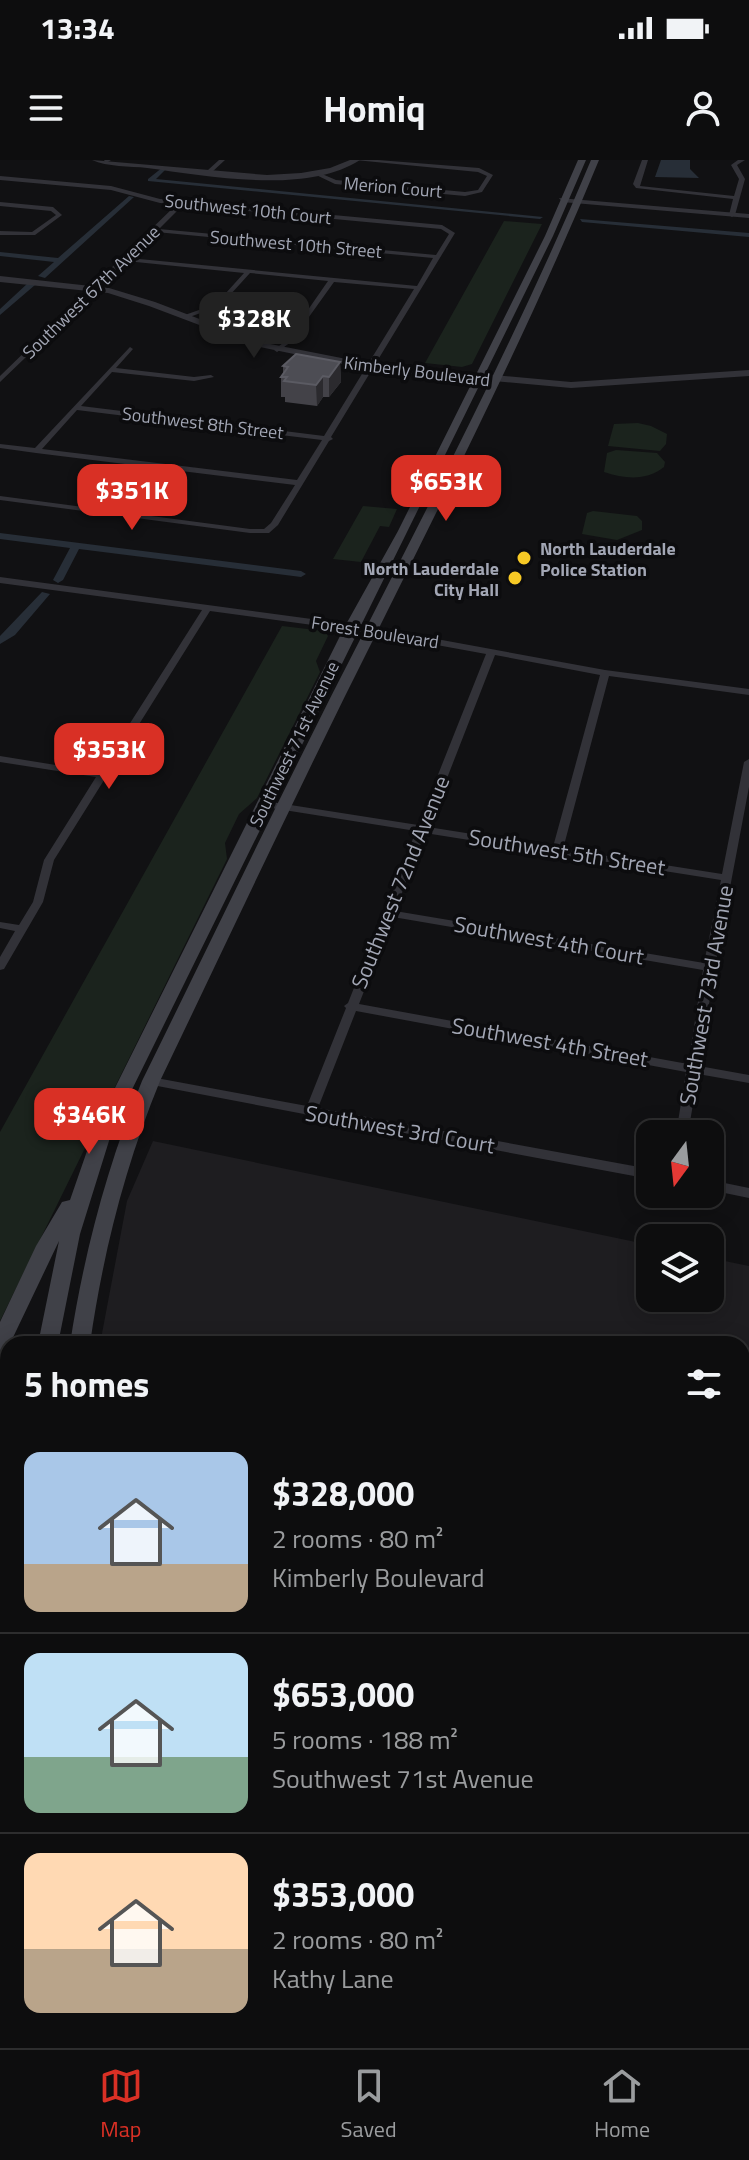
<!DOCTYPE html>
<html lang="en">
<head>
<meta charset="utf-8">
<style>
  :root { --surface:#0d0d0e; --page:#161617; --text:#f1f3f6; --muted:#9a9c9e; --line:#2d2d2e; --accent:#d93025 }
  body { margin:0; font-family:"Titillium Web",sans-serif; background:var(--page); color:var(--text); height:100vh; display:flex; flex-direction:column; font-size:30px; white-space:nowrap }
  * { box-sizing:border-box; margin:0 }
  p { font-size:26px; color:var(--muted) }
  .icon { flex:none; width:44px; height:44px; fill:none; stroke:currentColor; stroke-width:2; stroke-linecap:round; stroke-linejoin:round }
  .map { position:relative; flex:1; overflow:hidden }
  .side { position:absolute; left:0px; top:1176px; width:750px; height:712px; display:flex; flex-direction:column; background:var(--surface); border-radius:24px 24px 0 0; box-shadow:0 4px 20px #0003,0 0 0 2px var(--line) }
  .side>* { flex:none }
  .needle { width:52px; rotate:195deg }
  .controls { position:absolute; left:636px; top:960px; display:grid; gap:16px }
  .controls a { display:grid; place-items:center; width:88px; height:88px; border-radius:16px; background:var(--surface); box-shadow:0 4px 20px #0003,0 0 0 2px var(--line); font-size:40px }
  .price { position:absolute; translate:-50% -68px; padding:0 18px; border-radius:16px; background:var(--accent); color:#fff; font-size:26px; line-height:52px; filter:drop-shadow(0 2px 4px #0008) }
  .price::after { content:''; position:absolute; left:50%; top:48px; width:24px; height:18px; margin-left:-12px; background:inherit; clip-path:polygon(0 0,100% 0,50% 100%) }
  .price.selected { background:#222; color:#fff }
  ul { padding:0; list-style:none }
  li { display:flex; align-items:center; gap:24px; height:200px; padding:0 24px }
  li+li { border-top:2px solid var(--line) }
  li span { display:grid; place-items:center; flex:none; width:224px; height:160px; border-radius:16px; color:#555 }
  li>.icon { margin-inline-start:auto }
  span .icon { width:96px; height:96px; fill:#fffc; stroke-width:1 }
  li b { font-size:34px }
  h2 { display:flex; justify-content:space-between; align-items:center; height:96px; padding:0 24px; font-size:34px }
  .status { display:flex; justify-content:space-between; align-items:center; height:56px; padding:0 40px; background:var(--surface); direction:ltr }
  .status svg { height:22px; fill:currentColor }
  header { display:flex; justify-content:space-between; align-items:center; height:104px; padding:0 24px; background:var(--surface); font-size:36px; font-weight:700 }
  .tab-bar { display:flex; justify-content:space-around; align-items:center; height:112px; border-top:2px solid var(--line); background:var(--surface); font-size:22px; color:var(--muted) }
  .tab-bar a { display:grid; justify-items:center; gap:4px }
  .tab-bar .selected { color:var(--accent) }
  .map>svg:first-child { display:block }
  .built { fill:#1e1d20 }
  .green { fill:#1b231d }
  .water { fill:#272e37 }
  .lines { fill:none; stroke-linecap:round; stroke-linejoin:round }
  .canal { fill:#272e37; fill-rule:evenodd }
  .minor { fill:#323238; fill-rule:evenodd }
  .tertiary { fill:#323238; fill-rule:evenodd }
  .secondary { fill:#404148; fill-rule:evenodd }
  .wall { fill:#434248 }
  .shaded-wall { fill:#2b2a2e }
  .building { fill:#4d4d54; stroke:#5b5b63; stroke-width:2 }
  .poi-dot { fill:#f7c925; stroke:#0c0c0e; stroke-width:3 }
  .labels { text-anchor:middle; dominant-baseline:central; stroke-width:7; stroke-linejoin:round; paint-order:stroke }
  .far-street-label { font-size:18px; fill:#a2a6b4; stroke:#0c0c0e }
  .far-poi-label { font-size:18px; font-weight:bold; fill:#a2a6b4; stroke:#0c0c0e; text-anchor:start }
  .street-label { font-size:22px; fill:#a2a6b4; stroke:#0c0c0e }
</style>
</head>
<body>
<div class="status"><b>13:34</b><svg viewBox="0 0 49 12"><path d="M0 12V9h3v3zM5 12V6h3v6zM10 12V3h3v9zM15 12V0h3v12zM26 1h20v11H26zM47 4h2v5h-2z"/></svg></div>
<header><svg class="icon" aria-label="menu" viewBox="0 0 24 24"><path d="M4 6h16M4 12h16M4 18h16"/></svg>Homiq<svg class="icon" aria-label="person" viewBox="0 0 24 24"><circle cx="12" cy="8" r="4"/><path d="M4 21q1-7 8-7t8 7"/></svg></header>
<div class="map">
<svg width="749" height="1888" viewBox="0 0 749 1888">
  <rect width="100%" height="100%" fill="#111113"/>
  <path class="built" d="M153 981 650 1085V1138H710V1098L749 1106V1218L742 1255V1184H100L127 1041Z"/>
  <path class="green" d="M504 61 542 64 472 204 462 207 425 203Z
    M638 263 651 266 667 274 666 284 660 291 608 286 614 264Z
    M616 290 657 293 665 302 664 307C647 321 625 319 604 312L607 293Z
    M363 346 397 349 389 367 380 366 361 402 333 399Z
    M593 351 637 356 642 361V370L617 380 582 374 587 353Z
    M282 466 324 471 328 476 316 501 320 512 257 638 239 654 225 683 227 699 0 1161V972Z
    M742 1848 749 1850V1888H351L322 1880H742Z"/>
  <path class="water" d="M661 0H690V9L699 18 655 17Z
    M0 1793 8 1795V1880H322L351 1888H0Z"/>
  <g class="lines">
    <path class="canal" d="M163 7 166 9 156 19 543 57 540 59 148 21V19Z
      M129 36 134 37 45 118 38 116 54 102 0 96V92L58 98Z
      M580 59 749 73V77L582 62Z
      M28 123 35 125 0 155V149Z
      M0 373 301 411 306 414 301 417 79 389 63 420 58 423 53 420 70 388 0 379Z
      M42 432 50 434 15 475 0 484V476Z"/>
    <path class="minor" d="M104 0H111L106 3Z
      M219 0H225L212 12H208V10Z
      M355 0H378L479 8 493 15 482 32 465 36 335 24 310 12 315 11 336 20 465 32 478 30 487 16 478 12Z
      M642 0H648L640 26 734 36 739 19 731 5 738 0H745L737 5 745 19 735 55 732 57 729 55 733 39 636 28 633 24Z
      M0 16 111 26 160 39 442 65 455 73 331 277 333 279 329 281 278 365 269 373H250L0 340V336L250 369H264L271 363 295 325 36 293 0 288V284L35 288 130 187 133 189 116 208 194 217 211 215 214 217 194 221 112 212 81 246 324 276 414 129 334 122 291 182 277 192 274 190 275 189 287 180 328 121 250 113 220 146 184 159 181 157 182 156 216 144 244 113 126 101 0 222V216L177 44 160 43 111 30 0 20ZM183 45 441 69 449 74 436 95 159 69ZM156 72 433 98 417 126 129 98ZM77 250 322 280 297 320 42 289Z
      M0 42 53 47 62 55 35 75H0V71L32 72 56 55 51 51 0 46Z
      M0 417 371 467 605 510 749 529V535L609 516 563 689 722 714 744 602 749 599V627L715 807 699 906 749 915V923L698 914 688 974H676L686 912 356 851 318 948 650 1009V1019L314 956 310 957 304 954 147 924 145 921 151 917 307 946 346 848 344 846 348 843 416 671 265 647 260 644 265 641 418 665 486 494 371 473 210 451 54 700 43 742 4 809 0 810V797L15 771 0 768V762L19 765 33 742 44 700 96 617 0 602V596L99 612 202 450 0 423ZM495 495 600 515 553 687 428 667ZM425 673 721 720 704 803 395 751ZM393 757 703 810 688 904 359 844Z
      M710 1020 749 1028V1038L710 1030Z
      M742 1415 749 1416V1430L742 1429Z
      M742 1621 749 1623V1639L742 1637Z"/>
    <path class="tertiary" d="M92 0 267 15 301 13 330 8 350 0H360C306 35 208 16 147 8 130 6 107 7 92 0Z
      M559 38 749 54V58L562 42Z
      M0 116 109 128 155 142 260 182 372 204 571 222 749 210V216L571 228 372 210 255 186 149 146 108 133 0 122Z"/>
    <path class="secondary" d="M578 0H586L553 76 113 968 80 1074 58 1184H38L59 1081 7 1190 0 1192V1162L36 1086 62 1042 70 1040 95 968 344 468 398 371 545 76Z
      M591 0H599C533 160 455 315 378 470 303 619 232 771 160 921 125 1006 103 1093 90 1184H70C84 1093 107 1006 142 921 216 771 288 619 365 470 444 315 524 160 591 0Z
      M0 1214 8 1216V1234L0 1232Z
      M742 1340 749 1341V1361L742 1360Z
      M742 1389 749 1391V1411L742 1409Z
      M8 1560V1612L0 1615V1563Z
      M8 1682V1730L0 1733V1685Z"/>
  </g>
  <path class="wall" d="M340 202 341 222 329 237H323L317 246 285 242V237H281V217L283 214V206Z"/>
  <path class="shaded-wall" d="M340 202 341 222 329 237V217Z
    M323 216V237L317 246 316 225Z"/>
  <path class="building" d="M296 194 340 202 329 217 323 216 316 225 284 221 287 217H281L288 207 283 206Z"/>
  <g class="poi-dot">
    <circle cx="524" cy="398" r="8"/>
    <circle cx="515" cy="418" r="8"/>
  </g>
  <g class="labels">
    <g class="far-street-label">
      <text transform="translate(393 27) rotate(5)">Merion Court</text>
      <text transform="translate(248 49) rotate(6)">Southwest 10th Court</text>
      <text transform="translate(296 84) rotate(5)">Southwest 10th Street</text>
      <text transform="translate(91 132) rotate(-44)">Southwest 67th Avenue</text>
      <text transform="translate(417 211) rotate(7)">Kimberly Boulevard</text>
      <text transform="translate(203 263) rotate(7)">Southwest 8th Street</text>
      <text transform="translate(375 472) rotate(9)">Forest Boulevard</text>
      <text transform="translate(294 584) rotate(-64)">Southwest 71st Avenue</text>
    </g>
    <g class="far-poi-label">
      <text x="540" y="388">North Lauderdale<tspan x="540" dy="21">Police Station</tspan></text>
      <text x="499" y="408" text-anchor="end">North Lauderdale<tspan x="499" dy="21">City Hall</tspan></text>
    </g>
    <g class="street-label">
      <text transform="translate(567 692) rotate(9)">Southwest 5th Street</text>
      <text transform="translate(400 722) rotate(-68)">Southwest 72nd Avenue</text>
      <text transform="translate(549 780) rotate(10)">Southwest 4th Court</text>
      <text transform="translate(706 835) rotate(-80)">Southwest 73rd Avenue</text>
      <text transform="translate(550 882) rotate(10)">Southwest 4th Street</text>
      <text transform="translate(400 969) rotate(10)">Southwest 3rd Court</text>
    </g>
  </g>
</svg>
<div class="controls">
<a><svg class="needle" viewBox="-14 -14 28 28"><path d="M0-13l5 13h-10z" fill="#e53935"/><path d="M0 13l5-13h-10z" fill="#9a9c9e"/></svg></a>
<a><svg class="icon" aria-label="layers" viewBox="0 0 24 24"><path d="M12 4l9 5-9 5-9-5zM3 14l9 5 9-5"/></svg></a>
</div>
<b class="price selected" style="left:254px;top:200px">$328K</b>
<b class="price" style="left:446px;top:363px">$653K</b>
<b class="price" style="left:132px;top:372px">$351K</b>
<b class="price" style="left:109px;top:631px">$353K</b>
<b class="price" style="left:89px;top:996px">$346K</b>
<section class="side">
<h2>5 homes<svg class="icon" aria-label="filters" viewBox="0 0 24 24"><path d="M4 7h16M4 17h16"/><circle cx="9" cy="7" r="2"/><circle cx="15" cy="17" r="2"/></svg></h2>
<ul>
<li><span style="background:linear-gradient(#a9c7e8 70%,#b9a48a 0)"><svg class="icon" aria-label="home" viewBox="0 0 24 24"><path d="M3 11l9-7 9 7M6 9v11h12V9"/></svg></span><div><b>$328,000</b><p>2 rooms · 80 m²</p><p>Kimberly Boulevard</p></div></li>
<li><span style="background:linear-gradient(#bfe0f5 65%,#7fa58c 0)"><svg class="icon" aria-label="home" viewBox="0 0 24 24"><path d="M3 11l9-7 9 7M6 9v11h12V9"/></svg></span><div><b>$653,000</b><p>5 rooms · 188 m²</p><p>Southwest 71st Avenue</p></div></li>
<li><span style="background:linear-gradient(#ffd9b3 60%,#b9a48a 0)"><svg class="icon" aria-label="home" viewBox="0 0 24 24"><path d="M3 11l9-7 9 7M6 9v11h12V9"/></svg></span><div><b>$353,000</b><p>2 rooms · 80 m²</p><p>Kathy Lane</p></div></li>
</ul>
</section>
</div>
<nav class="tab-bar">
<a class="selected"><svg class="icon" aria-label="map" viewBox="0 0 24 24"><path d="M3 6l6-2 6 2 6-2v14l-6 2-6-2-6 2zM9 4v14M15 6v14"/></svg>Map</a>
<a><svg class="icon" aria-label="saved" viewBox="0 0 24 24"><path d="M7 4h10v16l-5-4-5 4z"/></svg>Saved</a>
<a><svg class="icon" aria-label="home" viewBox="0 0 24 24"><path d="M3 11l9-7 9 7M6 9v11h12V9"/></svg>Home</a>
</nav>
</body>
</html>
